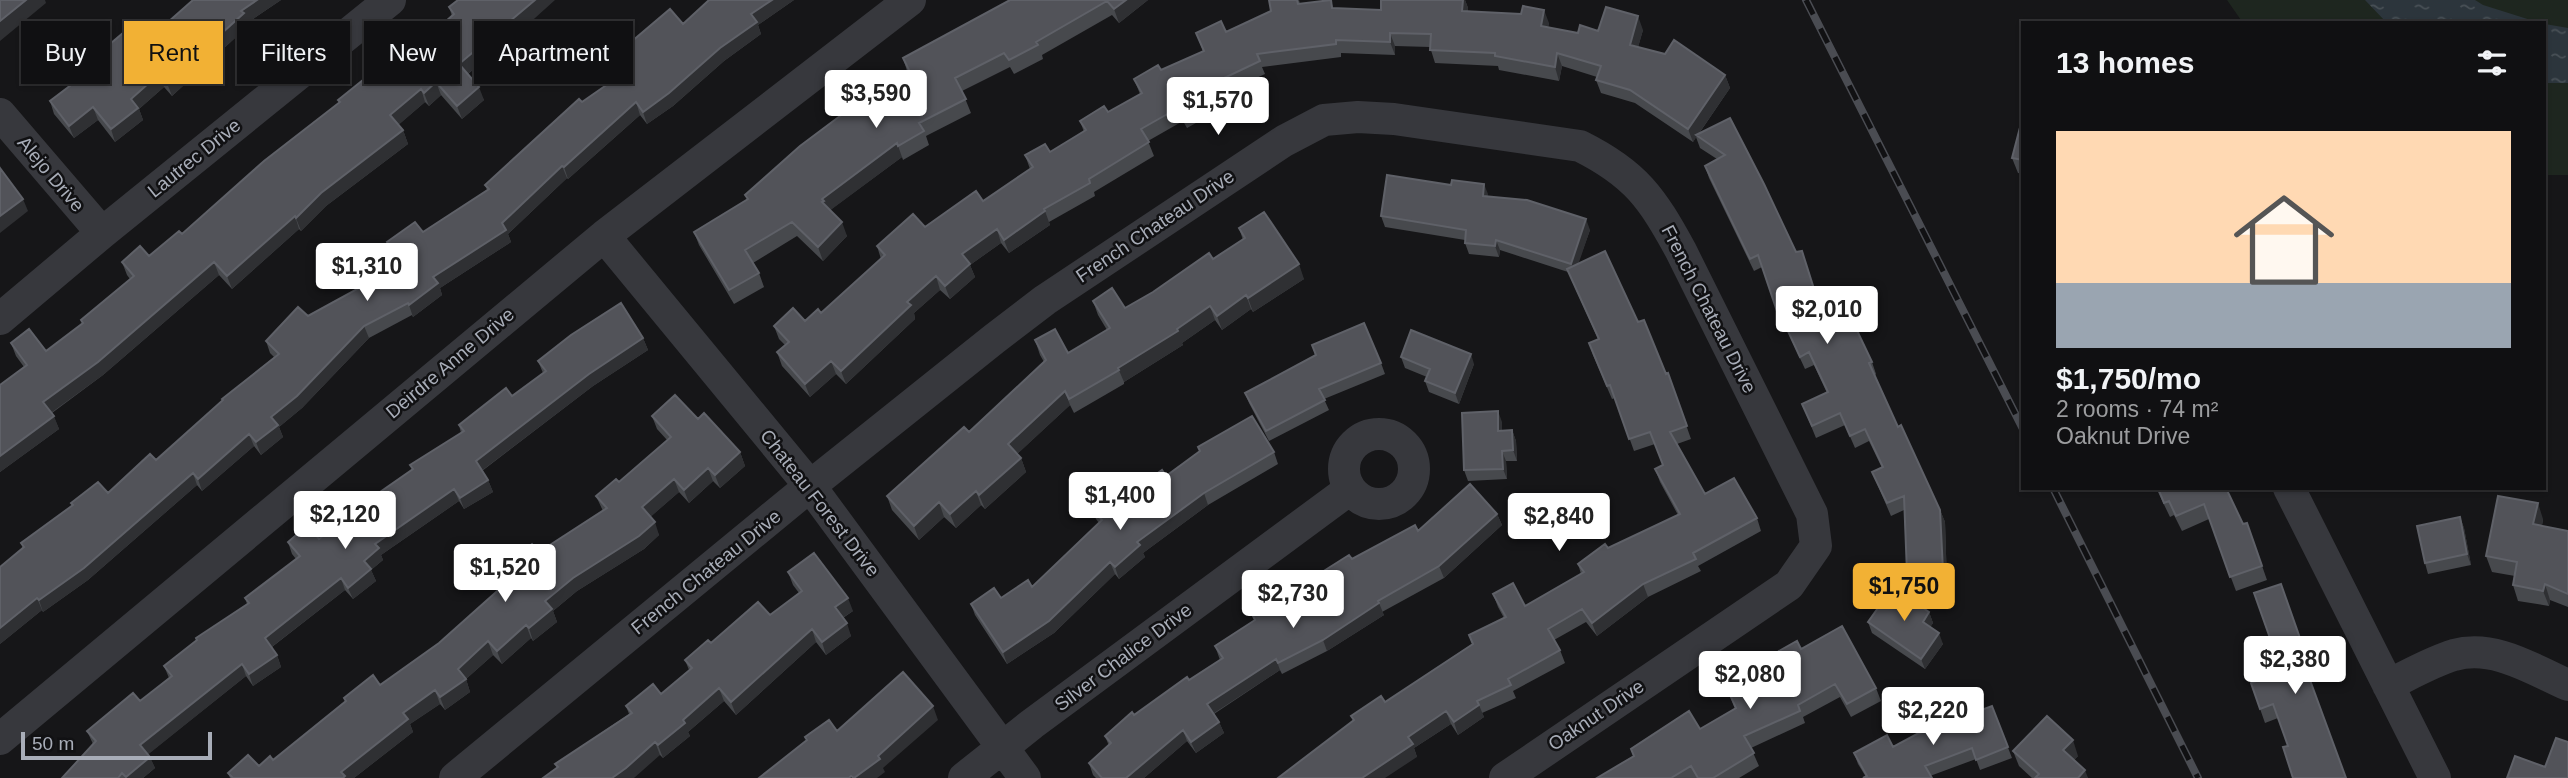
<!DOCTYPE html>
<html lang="en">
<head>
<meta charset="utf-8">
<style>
  :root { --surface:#101012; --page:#1e1e20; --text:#f1f3f6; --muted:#9c9d9f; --line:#303032; --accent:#f2b134 }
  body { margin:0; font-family:Arial,sans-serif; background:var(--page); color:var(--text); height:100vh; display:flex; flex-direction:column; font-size:26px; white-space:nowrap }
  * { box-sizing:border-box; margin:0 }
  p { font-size:23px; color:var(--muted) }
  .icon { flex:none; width:38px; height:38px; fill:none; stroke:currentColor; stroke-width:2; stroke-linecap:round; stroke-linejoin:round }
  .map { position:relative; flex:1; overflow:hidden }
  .details { position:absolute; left:2021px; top:21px; width:525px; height:469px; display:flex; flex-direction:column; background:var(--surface); border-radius:0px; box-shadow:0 2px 5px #0004,0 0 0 2px var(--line) }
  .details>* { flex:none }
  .top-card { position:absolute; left:21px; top:21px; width:665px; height:63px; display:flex; gap:14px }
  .scale { position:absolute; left:21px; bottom:18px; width:191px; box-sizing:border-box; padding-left:7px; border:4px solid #a8adb8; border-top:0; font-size:19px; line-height:24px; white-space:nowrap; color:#a8adb8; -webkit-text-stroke:5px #111113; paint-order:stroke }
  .price { position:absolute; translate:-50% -60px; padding:0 16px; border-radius:7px; background:#fff; color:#222; font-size:23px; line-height:46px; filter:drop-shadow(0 2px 4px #0008) }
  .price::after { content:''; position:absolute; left:50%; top:42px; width:21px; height:16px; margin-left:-10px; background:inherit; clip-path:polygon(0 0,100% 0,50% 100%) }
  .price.selected { background:var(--accent); color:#111 }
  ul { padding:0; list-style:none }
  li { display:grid; align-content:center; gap:14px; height:371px; padding:0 35px }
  li span { display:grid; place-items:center; height:217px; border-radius:0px; color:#555 }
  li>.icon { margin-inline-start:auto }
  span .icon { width:126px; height:126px; fill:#fffc; stroke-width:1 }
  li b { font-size:30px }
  h2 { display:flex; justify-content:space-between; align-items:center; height:84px; padding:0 35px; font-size:30px }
  .pill { padding:0 24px; border-radius:0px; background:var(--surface); box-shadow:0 2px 5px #0004,0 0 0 2px var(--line); font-size:24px; line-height:63px }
  .pill.selected { background:var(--accent); color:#111 }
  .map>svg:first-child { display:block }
  .grass { fill:#1e261f }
  .water { fill:url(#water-ripples) }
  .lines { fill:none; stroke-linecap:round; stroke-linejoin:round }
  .minor { stroke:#37383d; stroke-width:32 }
  .rail-casing { stroke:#4a4c52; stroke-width:8 }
  .rail { stroke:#111113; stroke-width:5; stroke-dasharray:16; stroke-linecap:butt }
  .wall { fill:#47494d }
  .shaded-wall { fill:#2f3033 }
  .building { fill:#525359; stroke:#5f6168; stroke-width:2 }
  .labels { text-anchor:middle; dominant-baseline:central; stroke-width:5; stroke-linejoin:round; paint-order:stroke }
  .street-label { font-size:19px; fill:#a8adb8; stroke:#111113 }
</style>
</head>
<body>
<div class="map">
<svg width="2568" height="778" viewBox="0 0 2568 778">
  <defs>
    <pattern id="water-ripples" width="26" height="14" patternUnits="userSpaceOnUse" patternTransform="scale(1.75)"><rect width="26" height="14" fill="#2c353c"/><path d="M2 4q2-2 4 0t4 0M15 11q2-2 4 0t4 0" fill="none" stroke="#485056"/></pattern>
  </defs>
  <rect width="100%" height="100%" fill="#161618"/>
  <path class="grass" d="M2227 0H2568V175H2545L2544 23H2243Z"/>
  <path class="water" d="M2365 0H2475L2483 5 2540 23H2387Z
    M2545 24 2568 28V83H2545Z"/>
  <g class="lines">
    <path class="minor" d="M0 114 102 233
      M604 236 810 486 1025 778
      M0 319 102 233 390 0
      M1344 469a35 35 0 1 1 70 0a35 35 0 1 1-70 0Z
      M2289 488 2435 778
      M2388 685C2409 675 2431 662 2454 655 2494 644 2532 669 2568 685
      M0 739 604 236 910 0
      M455 778 810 486 994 339 1045 300 1284 141 1324 120 1358 117 1394 119 1580 146C1636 174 1652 198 1681 251L1812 514 1816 546 1789 585 1505 778
      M964 778 1032 724 1350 489"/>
    <g class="rail-casing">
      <path id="rail" d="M1806 0 2023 429
        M2053 488 2198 778"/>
    </g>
    <use href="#rail" class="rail"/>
  </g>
  <path class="wall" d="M193 0H281L247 23 248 26 172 96 164 87 139 109 143 120 115 142 98 120 74 138 54 114 50 101 68 87 62 73 84 66 150 38Z
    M709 0H794L758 25 761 34 724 61 673 106 647 124 640 115 568 179 567 178 508 234 511 242 440 288 442 295 413 317 412 315 369 338 302 408 279 427 283 437 261 455 254 446 202 491 197 485 88 580 43 612 42 610 0 644 23 549 21 543 72 506 71 503 108 493 156 460 223 401 222 399 274 357 270 353 266 341 308 316 400 266 391 255 387 242 423 232 487 190 485 185 582 102 612 81 609 77 604 65 683 24Z
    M1010 0H1148L1119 23 1112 15 1042 55 1043 59 1014 74 1010 67 962 91 971 113 926 136 929 145 903 160 902 157 830 210 847 236 823 261 797 236 753 263 759 273 764 287 734 304 699 245 694 232 747 200 745 195 851 108 850 104 907 71 903 58Z
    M1299 0 1300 4 1331 0 1333 8 1381 10V0H1465L1468 8V11L1549 23 1548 27 1578 33 1598 31 1643 30 1638 47 1725 75 1730 88 1698 135 1730 118 1822 311 1872 362 1876 374 1875 375 1898 427 1940 510 1945 522 1947 584 1912 585 1907 573 1904 510 1891 516 1872 472 1882 468 1869 441 1855 448 1845 425 1816 438 1802 404 1827 393 1814 365 1805 369 1786 328 1783 329 1762 267 1754 271 1709 178 1705 166 1717 159 1700 148 1696 137 1693 142 1635 103 1601 93 1596 80 1597 77 1562 66 1559 81 1499 70 1498 66 1435 63 1430 47 1395 46V55L1341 53V57L1262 67 1265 74 1208 101 1212 114 1187 128 1183 121 1148 141 1154 156 1094 192 1095 196 1049 222 1050 225 1009 253 1001 243 970 265 975 277 950 299 940 290 914 313 915 319 846 384 836 374 810 397 782 366 777 352 785 345 779 339 774 326 805 321 821 313 881 259 877 246 925 227 983 201 1030 169 1025 155 1050 152 1084 132 1080 121 1108 112 1140 94 1134 79 1161 70 1203 51 1196 33 1226 32Z
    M449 7 525 27 468 74 484 100 462 119 441 95 429 106 425 102 398 125 403 130 408 144 326 206 301 231 299 229 232 289 219 275 103 375 52 413 59 429 0 472V385L24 367 16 356 11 343 46 351 82 324 81 320 130 279 127 275 122 262 149 256 182 234 339 103 338 100 391 70 452 16Z
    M2023 116V174L2018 173 2012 158Z
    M1484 184 1487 197 1590 230 1578 263 1638 322 1666 374 1668 373 1691 439 1677 444 1705 494 1757 518 1761 531 1698 566 1701 571 1648 597 1597 636 1586 622 1554 640 1560 650 1565 663 1513 691 1516 698 1482 713 1484 717 1458 735 1451 724 1414 748 1417 757 1353 721 1351 716 1385 702 1472 644 1469 635 1504 618 1498 607 1493 594 1525 606 1581 574 1578 564 1608 548 1678 515 1660 482 1655 469 1663 465 1655 444 1634 451 1615 398 1612 399 1593 355 1589 343 1598 339 1568 272 1500 250 1499 257 1469 254 1465 243V240L1385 227 1381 216 1451 185Z
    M1239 228 1304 279 1253 312 1251 309 1222 330 1215 320 1182 343 1183 345 1124 382V384L1074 413 1070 405 1017 454 1021 458 1026 472 985 509 981 505 956 528 944 517 919 540 892 510 887 496 969 432 1044 362 1040 355 1035 340 1068 353 1107 330 1098 315 1093 301 1125 308 1213 259 1243 240Z
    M643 338 648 350 593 386 482 471 488 480 493 492 464 509 459 501 381 555 383 560 371 570 376 581 353 599 345 590 272 647 277 655 281 667 253 686 246 676 148 754 155 768 143 778H62L93 744 87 731 140 701 169 678 164 666 247 604 245 598 296 559 292 554 288 542 319 539 412 470 410 465 461 433 459 425 512 396 543 373 538 361Z
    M1312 345 1381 363 1385 374 1324 399 1329 410 1269 441 1249 403 1245 393 1315 355Z
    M1401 357 1474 364 1459 404 1429 392 1425 381 1427 377 1405 368Z
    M652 416 698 419 740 452 745 466 720 488 713 481 689 503 679 492 650 517 659 535 644 549 577 591 553 611 557 622 533 641 531 638 502 664 493 655 466 679 470 692 445 710 440 704 410 724 413 732 354 778H230L228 773 259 766 273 760 345 702 344 698 380 685 439 643 510 580 504 566 539 552 603 511 596 496 619 482 667 440 657 429Z
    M1502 422V431L1512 430 1516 441 1517 461H1506L1507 479 1468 481 1464 470Z
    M1198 447 1274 452 1278 464 1208 505 1143 553 1145 557 1119 579 1115 574 1054 633 1007 664 975 615 971 604 1001 598 1032 587 1099 523 1096 519 1091 507 1127 496 1166 476 1200 451Z
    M2156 488H2226L2243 524 2247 523 2267 580 2236 591 2209 519 2182 531 2174 515 2170 517Z
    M1497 514 1502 525 1444 578 1382 612 1384 615 1327 651 1282 674 1280 670 1214 714 1219 722 1224 733 1196 753 1187 741 1144 778H1096L1093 775 1089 763 1109 746 1105 736 1134 715 1220 660 1215 646 1301 591 1300 586 1352 559 1418 531Z
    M2460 517 2464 528 2471 565 2428 574 2425 563Z
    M2543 519 2542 526 2568 531V607L2550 600 2549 606 2518 601 2513 585 2515 576 2492 572 2486 556Z
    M788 572 853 611 843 618 851 636 826 655 816 642 736 715 724 701 688 732 690 736 663 758 660 755 557 768 555 764 629 714 626 706 661 694 689 670 685 660 711 643 770 615 799 593 793 585Z
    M2281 584 2306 655 2301 657 2288 746 2278 718 2265 723 2251 683 2282 672Z
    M1929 612 1933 623 1930 627 1943 644 1925 669 1872 633 1868 622Z
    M1801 649 1876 688 1881 701 1851 717 1840 697 1803 717 1805 723 1751 748 1759 766 1739 778H1597L1633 756 1631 749 1700 729 1735 709 1726 686 1782 660 1779 651Z
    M1992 706 2012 758 1980 770 1976 759 1930 776 1866 777 1858 764 1854 753 1893 747Z
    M2013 751 2078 756 2074 760 2088 778H2032L2019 766Z"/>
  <path class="shaded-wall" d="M26 0H45L46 3 0 41V21Z
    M257 0H281L247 23 248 26 172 96 167 83 241 11Z
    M535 0H555L525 27 464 77 459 64Z
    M772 0H794L758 25 761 34 724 61 673 106 647 124 643 112 751 14Z
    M1126 0H1148L1119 23 1114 9Z
    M1463 0H1465L1468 8 1467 24 1462 11Z
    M1544 10 1549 23 1546 39 1541 26Z
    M1638 16 1643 30 1635 58 1630 45Z
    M1390 33 1395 46V55L1390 42Z
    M1557 53 1562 66 1559 81 1555 67Z
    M159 74 164 87 139 109 143 120 115 142 111 129 131 99Z
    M1725 75 1730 88 1693 142 1688 129Z
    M436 82 441 95 429 106 424 93Z
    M479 87 484 100 462 119 457 106Z
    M421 89 425 102 395 128 390 115Z
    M636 102 640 115 568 179 564 167Z
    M93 107 98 120 74 138 69 126Z
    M403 130 408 144 326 206 301 231 296 218 321 193Z
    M897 143 902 157 828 212 822 202V199Z
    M562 166 567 178 508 234 511 242 440 288 442 295 413 317 409 305 433 277 502 223Z
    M1484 184 1488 194 1487 207 1483 196Z
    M23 199 28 211 0 233V216Z
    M1045 211 1050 225 1009 253 1004 240Z
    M295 216 299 229 232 289 227 276Z
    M1586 219 1590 230 1575 274 1571 264Z
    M842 222 847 236 823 261 818 247Z
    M997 229 1001 243 970 265 975 277 950 299 945 286 962 254Z
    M1496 240 1500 250 1499 257 1495 246Z
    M214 262 219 275 103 375 48 415 43 402Z
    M1299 264 1304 279 1253 312 1248 298Z
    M936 276 940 290 914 313 915 319 846 384 841 371 907 302Z
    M1246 295 1251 309 1222 330 1217 316Z
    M1210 306 1215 320 1182 343 1183 345 1124 382 1118 368Z
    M364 326 369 338 302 408 279 427 283 437 261 455 256 442 271 417Z
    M643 338 648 350 593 386 480 472 476 461 589 374Z
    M1471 354 1474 364 1459 404 1455 393Z
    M831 361 836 374 810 397 805 384Z
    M1065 391 1070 405 1013 458 1008 444Z
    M1498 411 1502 422V441L1498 431Z
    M54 416 59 429 0 472V456Z
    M1512 430 1516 441 1517 461 1513 450Z
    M249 434 254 446 202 491 198 479Z
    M1502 451 1506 461 1507 479 1503 469Z
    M740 452 745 466 720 488 715 475Z
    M1021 458 1026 472 985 509 979 495Z
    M708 468 713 481 689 503 684 490Z
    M193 473 197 485 88 580 43 612 39 600Z
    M674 479 679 492 647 520 642 507Z
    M488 480 493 492 464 509 460 498Z
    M454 489 459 501 381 555 383 560 371 570 376 581 353 599 348 588 364 561 375 544Z
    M976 491 981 505 956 528 950 514Z
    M1204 493 1208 505 1143 553 1145 557 1119 579 1115 567 1137 542Z
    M939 502 944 517 919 540 914 526Z
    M2538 503 2543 519 2539 540 2533 524Z
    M1940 510 1945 522 1947 584 1943 571Z
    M1497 514 1502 525 1444 578 1439 566Z
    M2460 517 2464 528 2471 565 2467 554Z
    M655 522 659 535 644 549 577 591 553 611 557 622 533 641 529 628 545 601 573 578Z
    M1110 562 1115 574 1054 633 1007 664 1003 652Z
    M341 578 345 590 269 649 265 638Z
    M1643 584 1648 597 1597 636 1592 623Z
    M2545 584 2550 600 2549 606 2543 591Z
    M37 598 42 610 0 644V628Z
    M848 598 853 611 839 620 835 607Z
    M1379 603 1384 615 1327 651 1323 640Z
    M1929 612 1933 623 1927 632 1923 622Z
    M847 623 851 636 826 655 822 642Z
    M526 625 531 638 502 664 497 651Z
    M812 629 816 642 736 715 731 702Z
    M1939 633 1943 644 1925 669 1921 659Z
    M488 641 493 655 466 679 470 692 445 710 440 697 458 669Z
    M277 655 281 667 253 686 249 674Z
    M1276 659 1280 670 1211 715 1207 704Z
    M242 664 246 676 145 757 140 745Z
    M719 688 724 701 688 732 690 736 663 758 658 745 683 720Z
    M435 690 440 704 410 724 413 732 354 778H343L341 772 403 713Z
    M1479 705 1484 717 1458 735 1454 722Z
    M933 706 938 720 883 768 885 772 877 778H854Z
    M1446 711 1451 724 1414 748 1417 757 1385 778H1362L1408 737Z
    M1219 722 1224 733 1196 753 1191 742Z
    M1183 730 1187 741 1144 778H1126Z
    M2073 740 2078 756 2069 766 2063 750Z
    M655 742 660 755 634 778H612Z
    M150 757 155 768 143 778H126V777Z
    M2085 770 2088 778H2078Z"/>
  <path class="building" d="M0 0H26L0 21Z
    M193 0H257L241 11 244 13 167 83 159 74 131 99 138 108 111 129 93 107 69 126 50 101 71 85 62 73 79 60 84 66 136 22 150 38Z
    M458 0H535L459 64 479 87 457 106 436 82 424 93 421 89 390 115 403 130 321 193 296 218 295 216 227 276 214 262 98 362 43 402 54 416 0 456V385L27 365 11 343 29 329 46 351 83 323 81 320 134 276 122 262 140 246 149 256 179 231 182 234 264 161 340 102 338 100 384 63 391 70 454 14 449 7Z
    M709 0H772L751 14 757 22 720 48 669 93 643 112 636 102 564 167 562 166 502 223 506 230 433 277 438 283 409 305 408 303 364 326 297 396 271 417 278 425 256 442 249 434 198 479 193 473 84 568 39 600 37 598 0 628V567L24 547 21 543 73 505 71 503 98 482 108 493 150 454 156 460 223 400 222 399 279 354 266 341 298 307 308 316 403 264 387 242 415 222 423 232 489 189 485 185 579 99 582 102 615 79 604 65 670 9 683 24Z
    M1010 0H1126L1114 9 1107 1 1036 42 1038 45 1009 60 1004 53 955 78 966 99 919 123 924 131 898 146 897 143 822 199 824 201 822 202 842 222 818 247 792 222 745 250 759 273 729 290 694 232 748 199 745 195 800 146 852 107 850 104 909 70 903 58Z
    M1269 0H1297L1298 4 1331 0 1332 8 1381 10V0H1463L1462 11 1521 14 1523 6 1544 10 1541 26 1578 33 1580 25 1598 31 1606 7 1638 16 1630 45 1665 54 1674 40 1725 75 1688 129 1630 90 1596 80 1601 66 1557 53 1555 67 1495 56V53L1430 50 1431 34 1390 33V42L1336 40V44L1257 54 1260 61 1201 89 1207 101 1182 115 1178 108 1141 129 1149 142 1089 179 1090 183 1044 209 1045 211 1004 240 997 229 962 254 970 264 945 286 936 276 907 302 911 305 841 371 831 361 805 384 777 352 789 342 774 326 793 308 805 321 818 309 821 313 885 255 877 246 913 214 925 227 976 191 983 201 1033 167 1025 155 1045 144 1050 152 1086 130 1080 121 1104 106 1108 112 1142 93 1134 79 1158 65 1161 70 1204 51 1196 33 1221 21 1226 32 1271 11Z
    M2023 116V160L2012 158Z
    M1730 118 1764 184 1796 252 1802 251 1821 311 1843 301 1872 362 1869 363 1898 427 1901 425 1940 510 1943 571 1907 573 1904 496 1887 503 1872 472 1883 467 1865 429 1850 436 1840 413 1812 426 1802 404 1828 392 1809 352 1800 357 1781 316 1779 317 1758 255 1750 259 1705 166 1725 155 1696 135Z
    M0 168 23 199 0 216Z
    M1387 175 1451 185 1452 180 1484 184 1483 196 1527 200 1586 219 1571 264 1496 240 1495 246 1465 243 1466 230 1381 216Z
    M1264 212 1299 264 1248 298 1246 295 1217 316 1210 306 1177 329 1178 331 1118 368 1119 370 1069 399 1065 391 1008 444 1021 458 979 495 976 491 950 514 939 502 914 526 887 496 964 427 969 432 1046 360 1035 340 1055 329 1068 353 1110 328 1093 301 1112 288 1125 308 1153 292 1209 253 1213 259 1245 238 1239 228Z
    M1605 251 1638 322 1644 320 1666 374 1668 373 1687 426 1670 432 1705 494 1734 478 1757 518 1693 553 1696 559 1643 584 1592 623 1582 609 1548 629 1560 650 1508 679 1511 685 1477 701 1479 705 1454 722 1446 711 1408 737 1413 744 1362 778H1278L1354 720 1351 716 1381 696 1385 702 1473 644 1469 635 1506 617 1493 594 1513 583 1525 606 1584 572 1578 564 1605 544 1608 548 1680 514 1655 469 1663 465 1650 432 1629 439 1610 385 1607 386 1589 343 1599 339 1567 269Z
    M621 303 643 338 589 374 476 461 488 480 460 498 454 489 375 544 379 548 364 561 371 569 348 588 341 578 265 638 277 655 249 674 242 664 140 745 150 757 126 777 122 773 118 778H62L96 741 87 731 133 693 140 701 172 676 164 666 197 640 196 638 249 603 245 598 300 556 288 542 308 525 319 539 350 513 413 469 410 465 464 431 459 425 506 388 512 396 546 371 538 361 571 335Z
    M1364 323 1381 363 1319 389 1325 400 1266 431 1245 393 1316 355 1312 345Z
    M1411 330 1471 354 1455 393 1425 381 1430 369 1401 357Z
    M675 395 698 419 704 413 740 452 715 475 708 468 684 490 674 479 642 507 655 522 639 536 573 578 545 601 552 609 529 628 526 625 497 651 488 641 458 669 466 679 440 697 435 690 403 713 408 719 341 772 345 776 343 778H233L228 773 248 755 259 766 270 756 273 760 346 701 344 698 373 675 380 685 439 643 513 577 504 566 532 544 539 552 607 508 596 496 616 479 619 482 671 437 652 416Z
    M1498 411V431L1512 430 1513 450 1502 451 1503 469 1464 470 1462 413Z
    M1252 416 1274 452 1204 493 1137 542 1140 545 1115 567 1110 562 1049 621 1003 652 971 604 994 588 1001 598 1028 580 1032 587 1102 520 1091 507 1118 485 1127 496 1162 470 1166 476 1200 451 1198 447Z
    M1470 484 1497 514 1439 566 1378 601 1379 603 1323 640 1278 663 1276 659 1207 704 1219 722 1191 742 1183 730 1126 778H1102L1089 763 1111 743 1105 736 1132 712 1134 715 1187 677 1189 680 1223 658 1215 646 1255 620 1253 616 1303 591 1300 586 1349 555 1352 559 1415 525 1418 531Z
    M2158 488H2226L2243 524 2247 523 2262 566 2230 577 2204 504 2176 516 2169 501 2164 503Z
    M2498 496 2538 503 2533 524 2568 531V594L2545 584 2543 591 2513 585 2517 562 2486 556Z
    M2460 517 2467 554 2425 563 2417 526Z
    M814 553 848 598 835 607 847 623 822 642 812 629 731 702 719 688 683 720 685 723 658 745 655 742 626 768 612 778H543L558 767 555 764 632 713 626 706 653 684 661 694 692 668 685 660 708 640 711 643 758 602 770 615 802 591 788 572Z
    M2281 584 2301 641 2296 642 2346 778H2293L2283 747 2288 746 2273 704 2260 709 2251 683 2282 672 2254 593Z
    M1893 587 1929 612 1923 622 1939 633 1921 659 1868 622Z
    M1842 626 1876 688 1847 704 1835 684 1798 705 1800 711 1744 736 1754 753 1713 778H1698L1691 766 1671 778H1597L1634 756 1631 749 1689 711 1700 729 1736 708 1726 686 1784 660 1779 651 1797 641 1801 649Z
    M903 672 933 706 878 756 880 759 854 778 851 776 849 778H759L807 740 805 737 829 720 837 731Z
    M1992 706 2008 747 1976 760 1972 748 1925 766 1932 778H1863L1867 776 1854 753 1887 735 1893 747 1917 734Z
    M2047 716 2073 740 2063 750 2085 770 2078 778H2035L2039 774 2013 751Z
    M2556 738 2568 742V778H2507L2515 756 2545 767Z"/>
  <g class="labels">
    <g class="street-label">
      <text transform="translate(194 158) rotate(-39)">Lautrec Drive</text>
      <text transform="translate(51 174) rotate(50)">Alejo Drive</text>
      <text transform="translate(1155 226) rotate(-34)">French Chateau Drive</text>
      <text transform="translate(1709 309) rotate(63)">French Chateau Drive</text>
      <text transform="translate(450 363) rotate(-40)">Deirdre Anne Drive</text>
      <text transform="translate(820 503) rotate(52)">Chateau Forest Drive</text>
      <text transform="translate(706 572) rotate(-39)">French Chateau Drive</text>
      <text transform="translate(1123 657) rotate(-37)">Silver Chalice Drive</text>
      <text transform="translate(1596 715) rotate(-34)">Oaknut Drive</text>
    </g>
  </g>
</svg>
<div class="scale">50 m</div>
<b class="price" style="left:876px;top:130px">$3,590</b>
<b class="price" style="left:1218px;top:137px">$1,570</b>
<b class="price" style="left:367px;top:303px">$1,310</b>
<b class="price" style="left:1827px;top:346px">$2,010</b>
<b class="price" style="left:1120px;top:532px">$1,400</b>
<b class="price" style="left:345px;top:551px">$2,120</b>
<b class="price" style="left:1559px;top:553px">$2,840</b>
<b class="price" style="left:505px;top:604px">$1,520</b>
<b class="price selected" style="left:1904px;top:623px">$1,750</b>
<b class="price" style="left:1293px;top:630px">$2,730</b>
<b class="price" style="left:2295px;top:696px">$2,380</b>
<b class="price" style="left:1750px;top:711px">$2,080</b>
<b class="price" style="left:1933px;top:747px">$2,220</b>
<div class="top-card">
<a class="pill">Buy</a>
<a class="pill selected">Rent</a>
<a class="pill">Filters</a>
<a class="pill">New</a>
<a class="pill">Apartment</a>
</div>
<section class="details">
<h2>13 homes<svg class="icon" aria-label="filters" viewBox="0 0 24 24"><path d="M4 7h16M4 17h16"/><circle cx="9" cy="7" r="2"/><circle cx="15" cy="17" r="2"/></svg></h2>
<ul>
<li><span style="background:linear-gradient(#ffd9b3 70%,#9aa5b1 0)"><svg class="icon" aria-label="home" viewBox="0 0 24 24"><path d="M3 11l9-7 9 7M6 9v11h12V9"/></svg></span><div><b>$1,750/mo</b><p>2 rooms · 74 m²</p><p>Oaknut Drive</p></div></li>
</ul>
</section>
</div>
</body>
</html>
